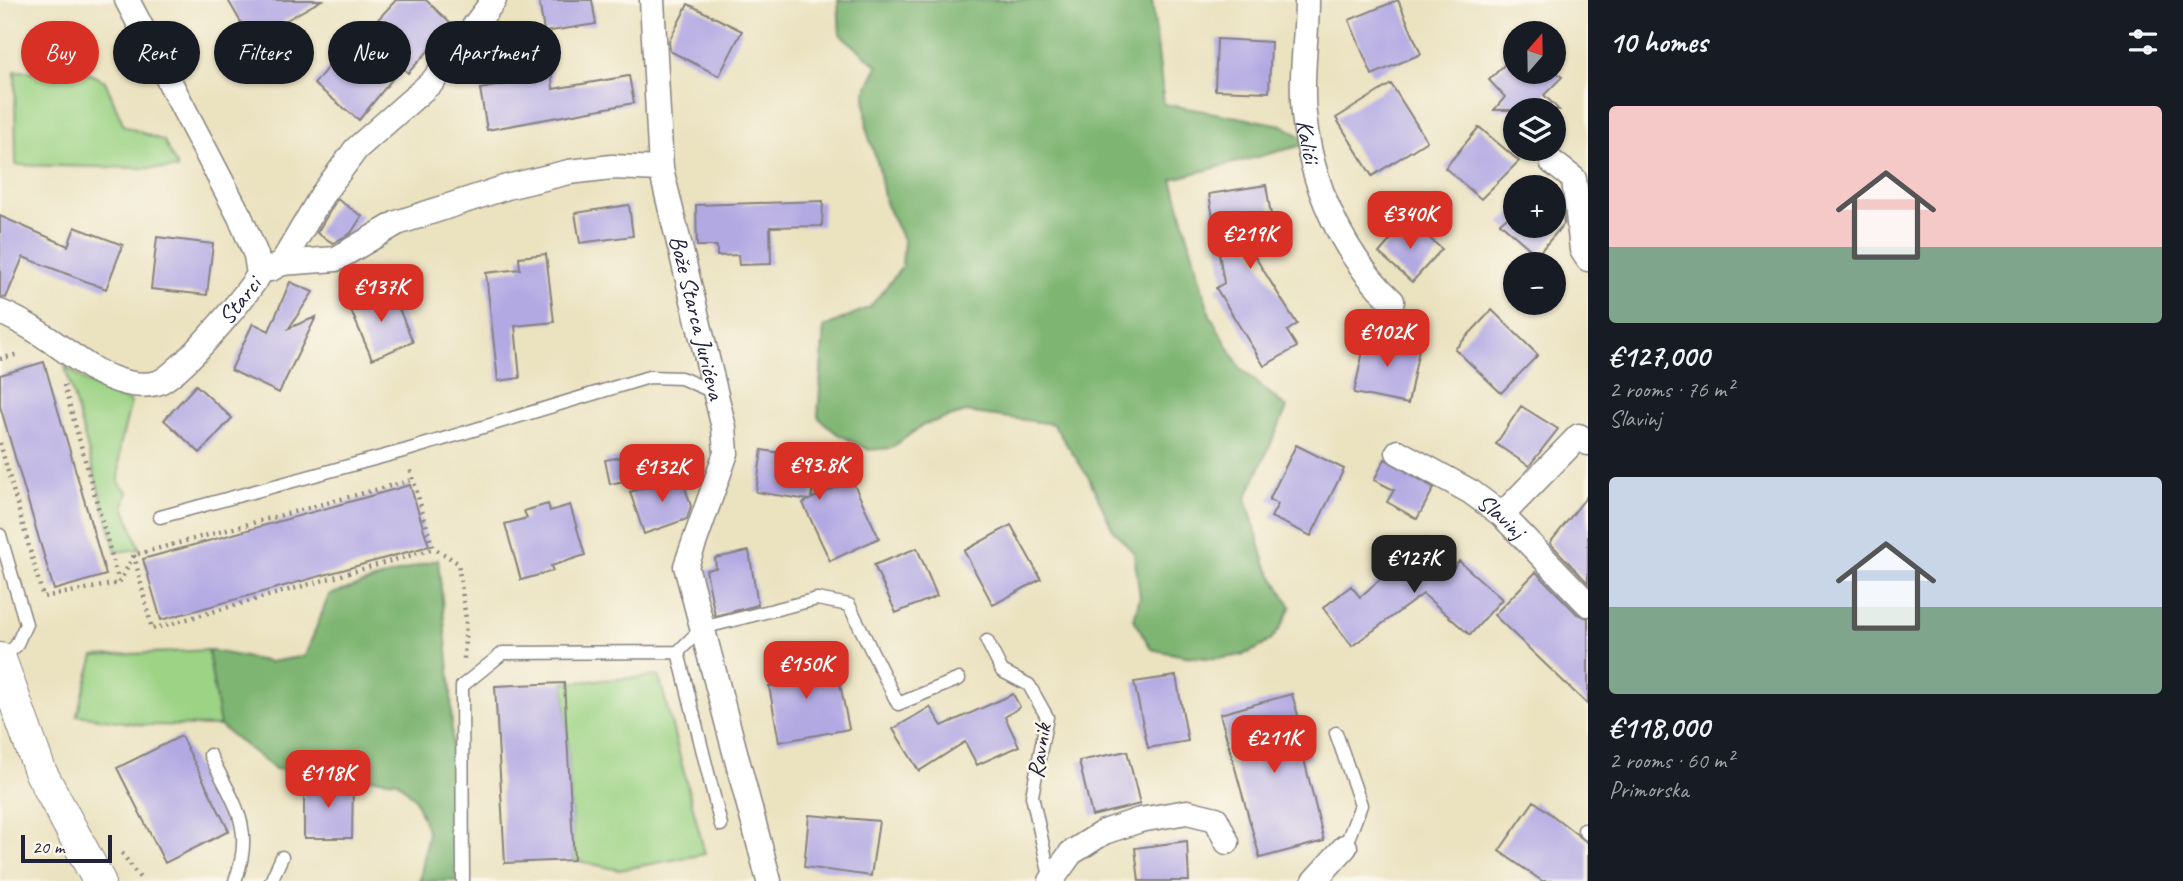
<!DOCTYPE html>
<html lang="en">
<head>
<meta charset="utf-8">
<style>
  :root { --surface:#171b24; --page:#242831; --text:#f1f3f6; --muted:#9ea1a6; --accent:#d93025 }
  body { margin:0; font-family:Caveat,sans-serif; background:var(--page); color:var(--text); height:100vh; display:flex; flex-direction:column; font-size:26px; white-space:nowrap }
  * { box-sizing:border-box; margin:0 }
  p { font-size:23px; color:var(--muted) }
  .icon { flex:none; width:38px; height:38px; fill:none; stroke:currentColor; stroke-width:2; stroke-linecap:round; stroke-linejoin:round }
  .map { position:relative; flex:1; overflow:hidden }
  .drawer { display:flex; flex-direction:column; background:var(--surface); width:595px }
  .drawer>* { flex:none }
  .hud { position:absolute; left:21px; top:21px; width:665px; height:63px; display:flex; gap:14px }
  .needle { width:46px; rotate:20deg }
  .buttons { position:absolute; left:1503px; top:21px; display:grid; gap:14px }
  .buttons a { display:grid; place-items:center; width:63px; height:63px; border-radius:50%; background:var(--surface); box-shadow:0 2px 5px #0004; font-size:35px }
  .scale { position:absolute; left:21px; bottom:18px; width:91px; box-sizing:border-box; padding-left:7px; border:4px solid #22223b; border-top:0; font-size:19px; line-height:24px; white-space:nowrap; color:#22223b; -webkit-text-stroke:5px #fbf7ec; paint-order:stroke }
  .price { position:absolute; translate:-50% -60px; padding:0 16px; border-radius:14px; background:var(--accent); color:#fff; font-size:23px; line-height:46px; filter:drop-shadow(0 2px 4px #0008) }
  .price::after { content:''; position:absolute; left:50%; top:42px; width:21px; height:16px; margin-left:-10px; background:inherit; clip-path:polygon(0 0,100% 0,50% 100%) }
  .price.current { background:#222; color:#fff }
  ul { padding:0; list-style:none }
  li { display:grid; align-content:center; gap:14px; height:371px; padding:0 21px }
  li span { display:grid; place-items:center; height:217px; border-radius:7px; color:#555 }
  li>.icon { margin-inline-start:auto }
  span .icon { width:126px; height:126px; fill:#fffc; stroke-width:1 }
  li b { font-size:30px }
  h2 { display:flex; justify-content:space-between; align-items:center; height:84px; padding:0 21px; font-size:30px }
  .chip { padding:0 24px; border-radius:32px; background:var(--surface); box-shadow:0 2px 5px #0004; font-size:24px; line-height:63px }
  .chip.current { background:var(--accent); color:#fff }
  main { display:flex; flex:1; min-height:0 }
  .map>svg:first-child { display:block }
  .green { fill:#9dd385; stroke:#607a60; stroke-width:2 }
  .forest { fill:#7eb572; stroke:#506c56; stroke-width:2 }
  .building { fill:#b2a9e3 }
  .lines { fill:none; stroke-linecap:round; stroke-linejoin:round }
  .service-casing { stroke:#86827e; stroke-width:15 }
  .minor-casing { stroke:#86827e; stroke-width:27 }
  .tertiary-casing { stroke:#86827e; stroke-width:34 }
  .path { stroke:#86827e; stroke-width:4.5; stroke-dasharray:2 5; stroke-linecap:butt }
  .service { stroke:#fff; stroke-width:12 }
  .minor { stroke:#fff; stroke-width:24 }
  .tertiary { stroke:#fff; stroke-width:32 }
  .labels { text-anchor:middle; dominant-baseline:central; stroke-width:5; stroke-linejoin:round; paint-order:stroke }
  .street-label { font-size:24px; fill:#22223b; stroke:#fbf7ec }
</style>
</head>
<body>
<main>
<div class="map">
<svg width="1588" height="881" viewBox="0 0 1588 881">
  <rect width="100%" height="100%" fill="#fbf7ec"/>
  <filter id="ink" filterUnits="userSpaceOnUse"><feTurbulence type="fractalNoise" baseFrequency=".0143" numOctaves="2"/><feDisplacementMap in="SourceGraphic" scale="14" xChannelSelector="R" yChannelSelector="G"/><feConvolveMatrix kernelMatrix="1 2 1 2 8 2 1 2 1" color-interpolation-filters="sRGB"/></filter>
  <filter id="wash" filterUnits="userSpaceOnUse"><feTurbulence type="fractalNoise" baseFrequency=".00686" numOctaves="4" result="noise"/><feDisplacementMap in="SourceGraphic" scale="28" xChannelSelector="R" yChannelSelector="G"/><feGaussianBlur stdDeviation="1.57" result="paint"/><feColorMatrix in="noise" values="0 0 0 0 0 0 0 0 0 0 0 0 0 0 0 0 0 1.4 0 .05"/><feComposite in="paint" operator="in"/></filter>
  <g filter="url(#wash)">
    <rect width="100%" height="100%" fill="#ebe2c0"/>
    <path class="green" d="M15 71 88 73 105 81 124 126 164 141 178 169 16 165Z
      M65 366 89 384 131 402 120 446 119 483 128 492 124 506 140 549 116 552Z
      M208 650 220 726 144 725 77 715 94 656Z
      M659 676 705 854 619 870 574 860 564 683Z"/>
    <path class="forest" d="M838 0H1152L1164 104 1282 125 1311 143 1172 179 1210 315 1241 369 1287 408 1246 498 1265 563 1291 607C1286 615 1282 628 1275 635 1244 669 1189 658 1151 649L1134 619 1140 597 1134 553 1113 530 1089 478 1053 424 966 412 923 425 891 448 869 450 836 433 818 417 824 327 870 307 902 267 904 241 885 203 879 168 867 131 865 92 878 66 840 34Z
      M438 559 451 690 454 845 463 860 462 881H420L428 832 414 797 397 781 275 769 220 726 208 650 270 662 305 656 329 595Z"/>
    <g id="blocks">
      <path class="building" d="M228 0H322L251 40Z
        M396 0H426L452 25 408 73 402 67 359 120 314 84 350 40 355 44Z
        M539 0H592L596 24 544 32Z
        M1398 0 1421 54 1372 75 1349 20Z
        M688 4 742 31 719 76 670 51 669 41Z
        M1217 39 1271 42 1269 92 1215 90Z
        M1516 53V72L1554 70 1562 77 1544 95 1559 110H1494L1505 97 1489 80Z
        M551 68 553 89 629 76 634 103 487 130 480 89 512 83V75Z
        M1391 84 1427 141 1372 176 1336 118Z
        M1479 127 1519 161 1481 199 1445 168Z
        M1266 185 1275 239 1247 244 1297 324 1287 331 1297 347 1264 366 1216 288 1224 283 1209 194Z
        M1554 198 1562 204 1564 224 1537 255 1500 223 1516 210V226H1554Z
        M337 199 362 216 351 233 333 243 317 233Z
        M823 201 822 226 770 227 771 264 739 265 738 255 717 256V246H697L696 205Z
        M629 205 633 236 580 243 575 213Z
        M0 216 68 246 75 227 123 245 106 289 23 257 6 298 0 297Z
        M1408 220 1442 249 1412 282 1379 253Z
        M157 237 213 244 207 295 151 289Z
        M546 254 554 322 515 326 520 378 498 381 486 273 520 269 519 257Z
        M290 282 313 292 289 328 316 317 279 393 231 370 253 323 269 331Z
        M392 292 413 342 372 359 348 304 374 293 377 299Z
        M1492 310 1538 355 1501 393 1455 349Z
        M1367 333 1420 344 1408 404 1354 393Z
        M44 362 106 575 54 590 0 406V375Z
        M196 385 232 418 200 453 164 420Z
        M1521 406 1558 429 1529 466 1496 444Z
        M1296 445 1344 469 1311 536 1271 517 1278 504 1269 500Z
        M762 450 817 459 811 499 852 480 879 538 830 561 803 503 809 500 756 492Z
        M633 455 638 478 610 484 605 460Z
        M1385 459 1434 488 1417 519 1387 502 1394 490 1374 480Z
        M681 475 691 506 687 519 644 534 630 492Z
        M410 485 429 546 161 620 143 559Z
        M1588 495V583L1550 543Z
        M548 504 550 511 570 505 585 555 551 566 553 571 521 580 505 524 527 518 524 511Z
        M1011 525 1041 579 993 605 964 551Z
        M1424 540 1451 571 1459 561 1502 599 1470 635 1423 594 1352 646 1323 608 1351 586 1360 597Z
        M917 548 937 596 896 613 874 565Z
        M749 551 758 605 715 616 706 570 716 568 715 558Z
        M1536 572 1577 614 1588 618V705L1494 615Z
        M813 656 817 677 838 673 849 729 779 742 769 686 775 685 771 664Z
        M1176 676 1188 741 1148 748 1134 682Z
        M564 683 574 860 505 863 495 686Z
        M1013 694 1020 707 1005 717 1019 746 977 765 965 742 919 771 893 729 930 707 942 726Z
        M1292 694 1310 758 1304 759 1324 841 1260 858 1220 714Z
        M181 736 229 831 165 863 117 768Z
        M1127 751 1140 804 1092 816 1079 761Z
        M304 782H353L352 838H304Z
        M1534 801 1588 843V881H1542L1499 851Z
        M809 815 879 821 871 876 804 867Z
        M1187 841 1189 881H1139L1135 848Z"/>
    </g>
  </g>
  <g filter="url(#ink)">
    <use href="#blocks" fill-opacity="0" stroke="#86827e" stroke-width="2"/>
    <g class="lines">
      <g class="service-casing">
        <path id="service" d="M160 517 407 450 649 377 681 378 716 393
          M0 535 26 624 16 646 0 659
          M987 641 1002 671 1029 685 1047 717 1032 796 1051 881
          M678 652 721 825
          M1336 733 1361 805 1345 847
          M210 755C233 802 256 827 235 881
          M1584 830 1588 834
          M271 881 282 857
          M463 881 462 686 503 653 678 652 702 628 817 599 849 605 898 704 959 679"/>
      </g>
      <g class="minor-casing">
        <g id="minor">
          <path id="s1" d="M652 0 661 169 724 428 726 453 686 566 769 881"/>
          <path id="s2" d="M1307 0C1307 37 1300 77 1304 114 1310 182 1342 255 1392 301"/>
          <path d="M1552 162 1574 179 1582 250 1588 259"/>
          <path d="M282 263 336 259 397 223 507 187 569 172 612 167 661 169"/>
          <path d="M271 269 282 263 322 195 356 149 433 81 494 0"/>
          <path id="s3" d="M0 312C33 325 61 349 91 368 110 379 134 389 157 383 179 377 244 297 259 275L256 255 240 217 127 0"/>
          <path id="s4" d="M1398 452 1471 492 1502 515 1588 604"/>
          <path d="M1502 515 1579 436 1588 443"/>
          <path d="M1051 881 1071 853 1104 832 1140 820 1187 812 1216 819 1227 842"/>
          <path d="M1314 881 1345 847"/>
        </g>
      </g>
      <g class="tertiary-casing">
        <path id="tertiary" d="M0 659 40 771 99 881"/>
      </g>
      <path class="path" d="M0 359 19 354
        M64 385 119 582
        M0 443 43 597 119 583 134 555 412 480
        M437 550 458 563 466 619 464 659
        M134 555 152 629 433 549 410 468
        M122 853 142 881"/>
      <use href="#service" class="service"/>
      <use href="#minor" class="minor"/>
      <use href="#tertiary" class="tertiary"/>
    </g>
  </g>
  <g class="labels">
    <g class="street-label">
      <text stroke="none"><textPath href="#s2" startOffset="142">Kalići</textPath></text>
      <text stroke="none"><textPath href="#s3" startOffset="294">Starci</textPath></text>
      <text stroke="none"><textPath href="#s1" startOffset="322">Bože Starca Jurićeva</textPath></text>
      <text stroke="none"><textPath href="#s4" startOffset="122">Slavinj</textPath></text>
      <text transform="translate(1039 751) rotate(-82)">Ravnik</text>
    </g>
  </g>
</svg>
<div class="buttons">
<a><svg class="needle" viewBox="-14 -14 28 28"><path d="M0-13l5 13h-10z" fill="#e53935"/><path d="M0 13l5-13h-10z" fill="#9ea1a6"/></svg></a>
<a><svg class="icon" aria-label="layers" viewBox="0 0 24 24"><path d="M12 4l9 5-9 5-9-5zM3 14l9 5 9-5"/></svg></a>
<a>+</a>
<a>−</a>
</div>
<div class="scale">20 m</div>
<b class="price" style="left:1410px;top:251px">€340K</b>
<b class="price" style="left:1250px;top:271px">€219K</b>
<b class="price" style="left:381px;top:324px">€137K</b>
<b class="price" style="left:1387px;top:369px">€102K</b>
<b class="price" style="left:819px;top:502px">€93.8K</b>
<b class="price" style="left:662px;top:504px">€132K</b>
<b class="price current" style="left:1414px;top:595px">€127K</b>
<b class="price" style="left:806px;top:701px">€150K</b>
<b class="price" style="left:1274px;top:775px">€211K</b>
<b class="price" style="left:328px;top:810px">€118K</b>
<div class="hud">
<a class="chip current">Buy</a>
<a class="chip">Rent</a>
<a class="chip">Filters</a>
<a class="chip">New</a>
<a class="chip">Apartment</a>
</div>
</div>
<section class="drawer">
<h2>10 homes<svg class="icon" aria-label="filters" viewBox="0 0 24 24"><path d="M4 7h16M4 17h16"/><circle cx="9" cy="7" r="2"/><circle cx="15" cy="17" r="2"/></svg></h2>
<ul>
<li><span style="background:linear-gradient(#f6c9c9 65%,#7fa58c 0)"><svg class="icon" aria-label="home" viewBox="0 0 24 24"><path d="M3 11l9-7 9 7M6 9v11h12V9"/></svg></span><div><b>€127,000</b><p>2 rooms · 76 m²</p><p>Slavinj</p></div></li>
<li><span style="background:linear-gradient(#c9d6e8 60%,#7fa58c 0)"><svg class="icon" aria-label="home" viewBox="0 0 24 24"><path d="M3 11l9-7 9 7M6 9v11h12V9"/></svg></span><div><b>€118,000</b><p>2 rooms · 60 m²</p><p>Primorska</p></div></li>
</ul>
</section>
</main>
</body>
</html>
